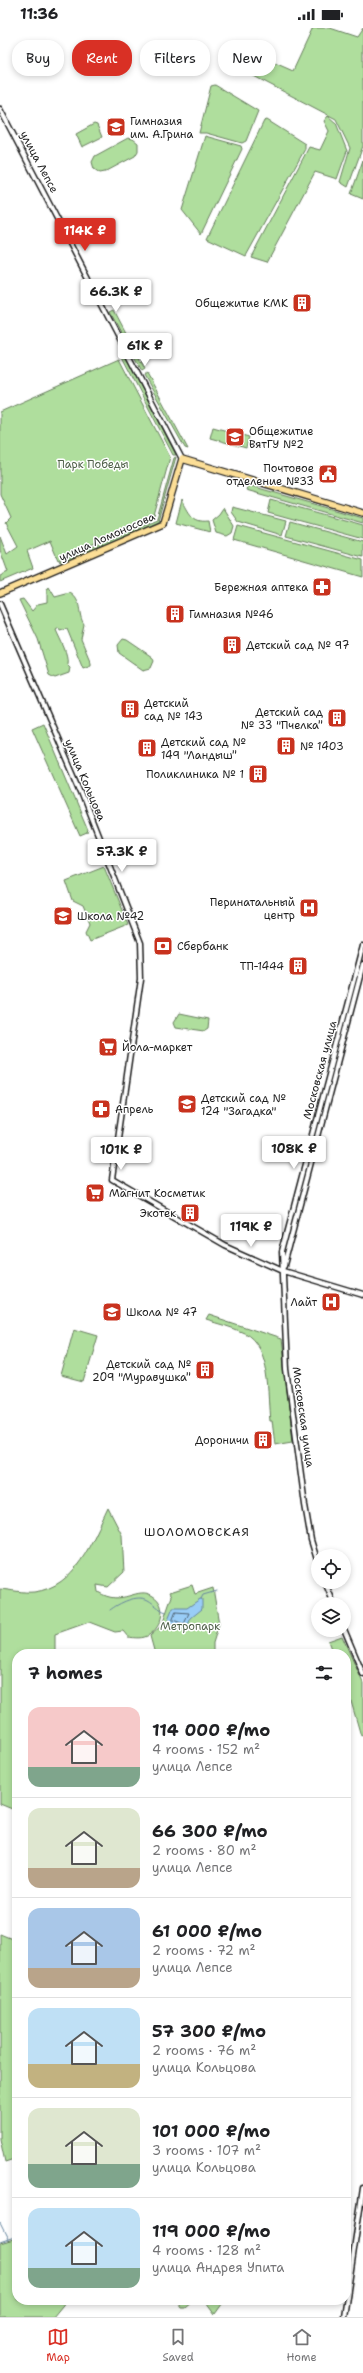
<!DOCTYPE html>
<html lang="en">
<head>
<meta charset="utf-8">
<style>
  :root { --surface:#fff; --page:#f2f2f2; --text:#202124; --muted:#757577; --line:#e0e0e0; --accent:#d93025 }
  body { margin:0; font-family:"Shantell Sans",sans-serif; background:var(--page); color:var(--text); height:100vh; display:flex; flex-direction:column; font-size:15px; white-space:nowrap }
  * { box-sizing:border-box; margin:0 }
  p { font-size:13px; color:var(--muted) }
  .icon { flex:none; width:22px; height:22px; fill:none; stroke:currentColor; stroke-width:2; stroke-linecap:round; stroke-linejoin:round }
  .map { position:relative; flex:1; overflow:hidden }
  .sheet { position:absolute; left:12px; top:1621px; width:339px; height:656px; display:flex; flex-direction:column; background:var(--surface); border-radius:16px; box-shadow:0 2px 6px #0003 }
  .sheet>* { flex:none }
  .top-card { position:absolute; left:12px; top:12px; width:339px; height:36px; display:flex; gap:8px }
  .tools { position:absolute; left:311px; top:1521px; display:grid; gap:8px }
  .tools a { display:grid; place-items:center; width:40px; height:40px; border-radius:50%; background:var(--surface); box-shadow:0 2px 6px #0003; font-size:20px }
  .price { position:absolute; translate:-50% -34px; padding:0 9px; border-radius:4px; background:#fff; color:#222; font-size:13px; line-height:26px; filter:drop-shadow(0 1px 2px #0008) }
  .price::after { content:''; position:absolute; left:50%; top:24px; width:12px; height:9px; margin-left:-6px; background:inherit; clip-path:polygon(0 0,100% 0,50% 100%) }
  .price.on { background:var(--accent); color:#fff }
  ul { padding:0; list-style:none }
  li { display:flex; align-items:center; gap:12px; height:100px; padding:0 16px }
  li+li { border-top:1px solid var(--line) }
  li span { display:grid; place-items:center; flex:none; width:112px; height:80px; border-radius:12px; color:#555 }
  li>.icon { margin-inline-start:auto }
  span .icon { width:48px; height:48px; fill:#fffc; stroke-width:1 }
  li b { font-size:17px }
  h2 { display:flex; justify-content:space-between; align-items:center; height:48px; padding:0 16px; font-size:17px }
  .tag { padding:0 14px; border-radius:16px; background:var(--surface); box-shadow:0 2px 6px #0003; font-size:14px; line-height:36px }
  .tag.on { background:var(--accent); color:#fff }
  .status { display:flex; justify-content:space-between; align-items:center; height:28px; padding:0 20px; background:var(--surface); direction:ltr }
  .status svg { height:11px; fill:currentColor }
  .dock { display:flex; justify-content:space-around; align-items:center; height:56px; border-top:1px solid var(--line); background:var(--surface); font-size:11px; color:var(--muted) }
  .dock a { display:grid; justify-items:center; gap:2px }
  .dock .on { color:var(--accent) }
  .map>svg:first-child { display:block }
  .green { fill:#afde9d; stroke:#667d5c }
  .water { fill:#99cdf7; stroke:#67869f }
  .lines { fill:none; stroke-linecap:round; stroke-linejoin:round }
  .shore { stroke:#4e6374; stroke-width:1 }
  .stream { stroke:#67869f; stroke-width:1 }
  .secondary-casing { stroke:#1c1c1c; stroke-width:7 }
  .highway-casing { stroke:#1c1c1c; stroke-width:8 }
  .secondary { stroke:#fff; stroke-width:4 }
  .highway { stroke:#fcde96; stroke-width:5.5 }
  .labels { text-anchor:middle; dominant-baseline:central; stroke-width:3; stroke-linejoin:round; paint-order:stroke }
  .poi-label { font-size:11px; fill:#1c1c1c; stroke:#fff; text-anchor:start }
  .street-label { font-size:11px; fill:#1c1c1c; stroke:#fff }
  .park-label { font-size:11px; fill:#4f6049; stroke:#fff }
  .neighbourhood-label { font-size:12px; letter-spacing:1px; fill:#1c1c1c; stroke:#fff }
</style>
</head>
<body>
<div class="status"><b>11:36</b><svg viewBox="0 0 49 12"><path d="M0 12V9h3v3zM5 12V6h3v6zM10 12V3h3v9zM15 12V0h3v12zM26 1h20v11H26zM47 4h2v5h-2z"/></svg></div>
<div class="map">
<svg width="363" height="2289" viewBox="0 0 363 2289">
  <rect width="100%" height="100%" fill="#fff"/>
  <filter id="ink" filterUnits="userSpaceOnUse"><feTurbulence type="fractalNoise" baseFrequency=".025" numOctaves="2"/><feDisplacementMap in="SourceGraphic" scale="8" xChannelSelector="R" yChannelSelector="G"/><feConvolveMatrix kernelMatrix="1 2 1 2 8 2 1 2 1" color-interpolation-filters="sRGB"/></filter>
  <g filter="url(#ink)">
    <path class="green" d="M313 0H330L357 9 363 0V118L348 159 340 154 350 120 336 91 223 32 232 16 293 43Z
      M215 57 258 83 246 113 242 115 206 105H199L211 58Z
      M328 88 336 95 347 123 337 151 315 144 267 234 251 229 309 119 320 122 329 103 324 93Z
      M267 92 305 116V121L246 228 207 210 264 93Z
      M94 96 97 97 102 109 82 119 76 106Z
      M205 108 241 118 242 121 201 206 182 182Z
      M128 110 133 111 138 115V123L135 128 105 144 100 145 94 141 92 134 95 128Z
      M363 132V171L351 166Z
      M114 282 145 341 142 343 110 284Z
      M120 325 125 327 176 427H173Z
      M119 331 170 429 154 488 58 532 50 513 27 523 33 540 0 554V548L8 544 0 522V508L7 526 18 518 6 495 11 490 0 466V384Z
      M147 345 188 421 185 420 144 347Z
      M213 399 249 409 246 420 210 410Z
      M176 429 158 493 64 535 59 533 157 491 174 430Z
      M248 457 363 490V495L246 462Z
      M182 472C189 484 192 495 208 493L210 504 176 495Z
      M271 472 363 497V511L268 485Z
      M232 479 286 493 282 507 238 494 231 484Z
      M223 480 234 498 232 505 227 508 216 505 212 492 219 486Z
      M290 494 363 514V529L286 508Z
      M238 498 363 532V549L234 512Z
      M49 559 55 569 70 565C83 573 77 586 84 596L81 611 91 635V637L83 640 67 601 60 603 59 600 56 602C60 612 69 626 67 636L70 639 69 645 55 650 49 647 38 611 19 572 23 571 32 583 38 576 47 574V562Z
      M123 611 127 612 152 629 154 633 151 640 143 642 119 625 118 617Z
      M43 695 88 802 87 805 80 808 32 700Z
      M104 838 128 897 90 912 86 903 90 895 83 878 73 873 66 853Z
      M179 986 208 992 207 1001 204 1003 176 999 174 994Z
      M209 1287 281 1311 293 1413 275 1416 272 1393H270C267 1367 271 1318 244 1305 232 1299 219 1296 206 1292Z
      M74 1300 98 1307 84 1354 61 1348Z
      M108 1480 122 1507 124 1544 108 1559 97 1557 98 1564C123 1580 137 1557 153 1568 168 1577 162 1599 149 1607 143 1611 135 1610 128 1609L123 1603 115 1604 89 1594 55 1606V1626H17V1783L0 1776V1561C11 1562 23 1565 34 1564 76 1559 92 1513 108 1480Z
      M192 1557 195 1566 213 1560 219 1596 213 1615V1626H155L150 1608 162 1597 172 1568 170 1564Z
      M342 1608 363 1655V1707L361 1708 346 1656V1626H333L328 1613Z
      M0 1906 17 1913V2130L5 2134 0 2111Z
      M17 2210V2272H67L53 2289H0V2215Z
      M176 2272H225L215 2286 206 2274 198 2275 192 2273 185 2279H181Z"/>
    <path class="water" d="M200 1571H202V1581L191 1590 187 1599 181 1600 169 1595 168 1592 173 1580H187Z"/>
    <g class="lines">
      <path class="shore" d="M176 1584 189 1585 184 1596 173 1592Z"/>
      <path class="stream" d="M201 1571 203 1567 217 1563
        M110 1582C119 1575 137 1566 148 1572 155 1576 158 1581 166 1584
        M0 2195 8 2211
        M0 2214 17 2208"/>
      <g class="secondary-casing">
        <path id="secondary" d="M0 81 182 431
          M0 576 81 764 140 915 141 950 112 1152 225 1217 283 1243 363 1267
          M284 1238 363 937
          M318 1535 311 1512 305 1477 287 1341 282 1224 363 917
          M325 1554 334 1576
          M344 1601 363 1646
          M344 2289 363 2160"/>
      </g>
      <g class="highway-casing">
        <path id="highway" d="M0 565 163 495 182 431 363 485"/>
      </g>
      <use href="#secondary" class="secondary"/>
      <use href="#highway" class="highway"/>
    </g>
  </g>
  <defs>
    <g id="school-square" transform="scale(1)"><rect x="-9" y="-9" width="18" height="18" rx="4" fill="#c8321e" stroke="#fff"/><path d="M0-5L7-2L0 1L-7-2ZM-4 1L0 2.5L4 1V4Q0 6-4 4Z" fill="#fff"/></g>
    <g id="building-square" transform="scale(1)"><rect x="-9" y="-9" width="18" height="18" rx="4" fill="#c8321e" stroke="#fff"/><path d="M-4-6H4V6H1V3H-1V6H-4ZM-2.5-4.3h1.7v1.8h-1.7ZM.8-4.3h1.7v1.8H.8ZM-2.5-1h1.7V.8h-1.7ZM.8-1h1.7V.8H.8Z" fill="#fff"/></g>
    <g id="university-square" transform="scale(1)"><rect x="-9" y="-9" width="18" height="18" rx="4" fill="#c8321e" stroke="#fff"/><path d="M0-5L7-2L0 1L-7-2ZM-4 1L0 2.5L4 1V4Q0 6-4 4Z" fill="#fff"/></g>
    <g id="civic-square" transform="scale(1)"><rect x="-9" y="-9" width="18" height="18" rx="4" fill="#c8321e" stroke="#fff"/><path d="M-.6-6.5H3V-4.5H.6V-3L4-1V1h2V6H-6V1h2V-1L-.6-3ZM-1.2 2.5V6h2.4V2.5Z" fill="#fff"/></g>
    <g id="pharmacy-square" transform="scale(1)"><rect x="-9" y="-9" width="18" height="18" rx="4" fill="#c8321e" stroke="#fff"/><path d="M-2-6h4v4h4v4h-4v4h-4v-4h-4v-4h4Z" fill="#fff"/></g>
    <g id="hospital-square" transform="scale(1)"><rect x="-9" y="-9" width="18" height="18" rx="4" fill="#c8321e" stroke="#fff"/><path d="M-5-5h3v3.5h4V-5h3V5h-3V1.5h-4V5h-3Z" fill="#fff"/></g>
    <g id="bank-square" transform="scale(1)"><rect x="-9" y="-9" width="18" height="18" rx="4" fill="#c8321e" stroke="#fff"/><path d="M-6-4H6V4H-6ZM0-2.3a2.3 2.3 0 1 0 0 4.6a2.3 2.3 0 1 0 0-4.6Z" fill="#fff"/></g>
    <g id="supermarket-square" transform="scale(1)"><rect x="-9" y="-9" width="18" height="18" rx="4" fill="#c8321e" stroke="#fff"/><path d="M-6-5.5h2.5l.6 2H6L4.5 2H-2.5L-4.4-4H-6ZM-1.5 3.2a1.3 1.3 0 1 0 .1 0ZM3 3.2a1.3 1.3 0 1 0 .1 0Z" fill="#fff"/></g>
  </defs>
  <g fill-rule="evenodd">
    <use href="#school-square" x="116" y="99"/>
    <use href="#building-square" x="302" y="275"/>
    <use href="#university-square" x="235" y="409"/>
    <use href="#civic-square" x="328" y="446"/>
    <use href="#pharmacy-square" x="322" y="559"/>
    <use href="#building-square" x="175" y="586"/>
    <use href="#building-square" x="232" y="617"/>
    <use href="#building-square" x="130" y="681"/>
    <use href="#building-square" x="337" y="690"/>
    <use href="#building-square" x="286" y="718"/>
    <use href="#building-square" x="147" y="720"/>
    <use href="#building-square" x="258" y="746"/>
    <use href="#hospital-square" x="309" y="880"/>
    <use href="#school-square" x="63" y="888"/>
    <use href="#bank-square" x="163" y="918"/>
    <use href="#building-square" x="298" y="938"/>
    <use href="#supermarket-square" x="108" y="1019"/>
    <use href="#school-square" x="187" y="1076"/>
    <use href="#pharmacy-square" x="101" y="1081"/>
    <use href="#supermarket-square" x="95" y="1165"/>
    <use href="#building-square" x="190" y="1185"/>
    <use href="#hospital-square" x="331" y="1274"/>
    <use href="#school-square" x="112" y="1284"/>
    <use href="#building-square" x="205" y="1342"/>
    <use href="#building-square" x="263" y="1412"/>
  </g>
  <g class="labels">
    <g class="poi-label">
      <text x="130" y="93">Гимназия<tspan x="130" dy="13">им. А.Грина</tspan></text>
      <text x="288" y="275" text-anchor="end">Общежитие КМК</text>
      <text x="249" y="403">Общежитие<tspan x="249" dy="13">ВятГУ №2</tspan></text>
      <text x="314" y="440" text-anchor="end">Почтовое<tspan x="314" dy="13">отделение №33</tspan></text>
      <text x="308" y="559" text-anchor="end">Бережная аптека</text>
      <text x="189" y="586">Гимназия №46</text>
      <text x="246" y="617">Детский сад № 97</text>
      <text x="144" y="675">Детский<tspan x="144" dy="13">сад № 143</tspan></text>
      <text x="323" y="684" text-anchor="end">Детский сад<tspan x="323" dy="13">№ 33 "Пчелка"</tspan></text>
      <text x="161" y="714">Детский сад №<tspan x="161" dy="13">149 "Ландыш"</tspan></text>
      <text x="300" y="718">№ 1403</text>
      <text x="244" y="746" text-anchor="end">Поликлиника № 1</text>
      <text x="295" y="874" text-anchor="end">Перинатальный<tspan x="295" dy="13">центр</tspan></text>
      <text x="77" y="888">Школа №42</text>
      <text x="177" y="918">Сбербанк</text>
      <text x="284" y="938" text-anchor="end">ТП-1444</text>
      <text x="122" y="1019">Йола-маркет</text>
      <text x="201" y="1070">Детский сад №<tspan x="201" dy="13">124 "Загадка"</tspan></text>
      <text x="115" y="1081">Апрель</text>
      <text x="109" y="1165">Магнит Косметик</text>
      <text x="176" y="1185" text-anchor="end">Экотек</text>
      <text x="317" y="1274" text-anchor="end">Лайт</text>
      <text x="126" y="1284">Школа № 47</text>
      <text x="191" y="1336" text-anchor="end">Детский сад №<tspan x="191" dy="13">209 "Муравушка"</tspan></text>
      <text x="249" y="1412" text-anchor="end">Дороничи</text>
    </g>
    <g class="street-label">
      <text transform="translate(39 134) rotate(62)">улица Лепсе</text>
      <text transform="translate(107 509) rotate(-24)">улица Ломоносова</text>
      <text transform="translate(85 752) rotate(67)">улица Кольцова</text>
      <text transform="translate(320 1042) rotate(-75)">Московская улица</text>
      <text transform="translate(303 1389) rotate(82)">Московская улица</text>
    </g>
    <g class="park-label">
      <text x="93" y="436">Парк Победы</text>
      <text x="190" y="1598">Метропарк</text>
    </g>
    <g class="neighbourhood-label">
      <text x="197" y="1504">ШОЛОМОВСКАЯ</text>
    </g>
  </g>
</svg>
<div class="tools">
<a><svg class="icon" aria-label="locate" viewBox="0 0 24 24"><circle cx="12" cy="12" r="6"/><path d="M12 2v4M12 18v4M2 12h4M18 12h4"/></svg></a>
<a><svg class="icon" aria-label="layers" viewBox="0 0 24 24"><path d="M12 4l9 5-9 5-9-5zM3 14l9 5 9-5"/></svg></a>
</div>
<b class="price on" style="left:85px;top:224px">114K ₽</b>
<b class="price" style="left:116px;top:285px">66.3K ₽</b>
<b class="price" style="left:145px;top:339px">61K ₽</b>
<b class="price" style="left:122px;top:845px">57.3K ₽</b>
<b class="price" style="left:294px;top:1142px">108K ₽</b>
<b class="price" style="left:121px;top:1143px">101K ₽</b>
<b class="price" style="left:251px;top:1220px">119K ₽</b>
<div class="top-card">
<a class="tag">Buy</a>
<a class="tag on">Rent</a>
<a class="tag">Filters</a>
<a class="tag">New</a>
</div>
<section class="sheet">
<h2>7 homes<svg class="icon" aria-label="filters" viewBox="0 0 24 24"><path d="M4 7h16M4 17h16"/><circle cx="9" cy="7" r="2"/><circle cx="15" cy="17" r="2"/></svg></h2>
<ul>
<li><span style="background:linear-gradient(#f6c9c9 75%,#7fa58c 0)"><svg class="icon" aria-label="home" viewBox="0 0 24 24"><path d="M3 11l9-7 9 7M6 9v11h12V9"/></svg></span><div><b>114 000 ₽/mo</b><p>4 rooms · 152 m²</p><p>улица Лепсе</p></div></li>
<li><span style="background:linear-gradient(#dfe7d0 75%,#b9a48a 0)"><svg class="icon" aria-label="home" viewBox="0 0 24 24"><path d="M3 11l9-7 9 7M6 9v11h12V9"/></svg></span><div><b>66 300 ₽/mo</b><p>2 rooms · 80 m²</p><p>улица Лепсе</p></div></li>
<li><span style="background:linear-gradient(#a9c7e8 75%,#b9a48a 0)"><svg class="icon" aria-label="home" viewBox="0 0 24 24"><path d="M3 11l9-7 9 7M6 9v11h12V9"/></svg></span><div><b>61 000 ₽/mo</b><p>2 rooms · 72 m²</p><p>улица Лепсе</p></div></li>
<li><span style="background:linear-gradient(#bfe0f5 70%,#c2b280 0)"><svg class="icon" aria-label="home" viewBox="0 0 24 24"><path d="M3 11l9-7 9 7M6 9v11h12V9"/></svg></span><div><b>57 300 ₽/mo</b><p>2 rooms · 76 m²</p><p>улица Кольцова</p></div></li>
<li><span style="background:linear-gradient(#dfe7d0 70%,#7fa58c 0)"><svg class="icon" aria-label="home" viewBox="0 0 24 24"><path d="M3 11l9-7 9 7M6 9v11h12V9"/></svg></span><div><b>101 000 ₽/mo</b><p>3 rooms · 107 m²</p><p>улица Кольцова</p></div></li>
<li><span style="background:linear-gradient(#bfe0f5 75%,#7fa58c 0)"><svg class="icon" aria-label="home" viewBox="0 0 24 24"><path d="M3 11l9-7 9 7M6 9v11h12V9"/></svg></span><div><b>119 000 ₽/mo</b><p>4 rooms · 128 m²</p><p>улица Андрея Упита</p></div></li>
</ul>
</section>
</div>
<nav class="dock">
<a class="on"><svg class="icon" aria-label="map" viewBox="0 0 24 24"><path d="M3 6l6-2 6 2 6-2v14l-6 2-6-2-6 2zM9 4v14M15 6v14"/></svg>Map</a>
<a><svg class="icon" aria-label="saved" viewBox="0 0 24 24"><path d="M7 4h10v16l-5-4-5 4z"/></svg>Saved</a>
<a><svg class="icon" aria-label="home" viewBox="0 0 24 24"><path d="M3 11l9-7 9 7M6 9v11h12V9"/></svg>Home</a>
</nav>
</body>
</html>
